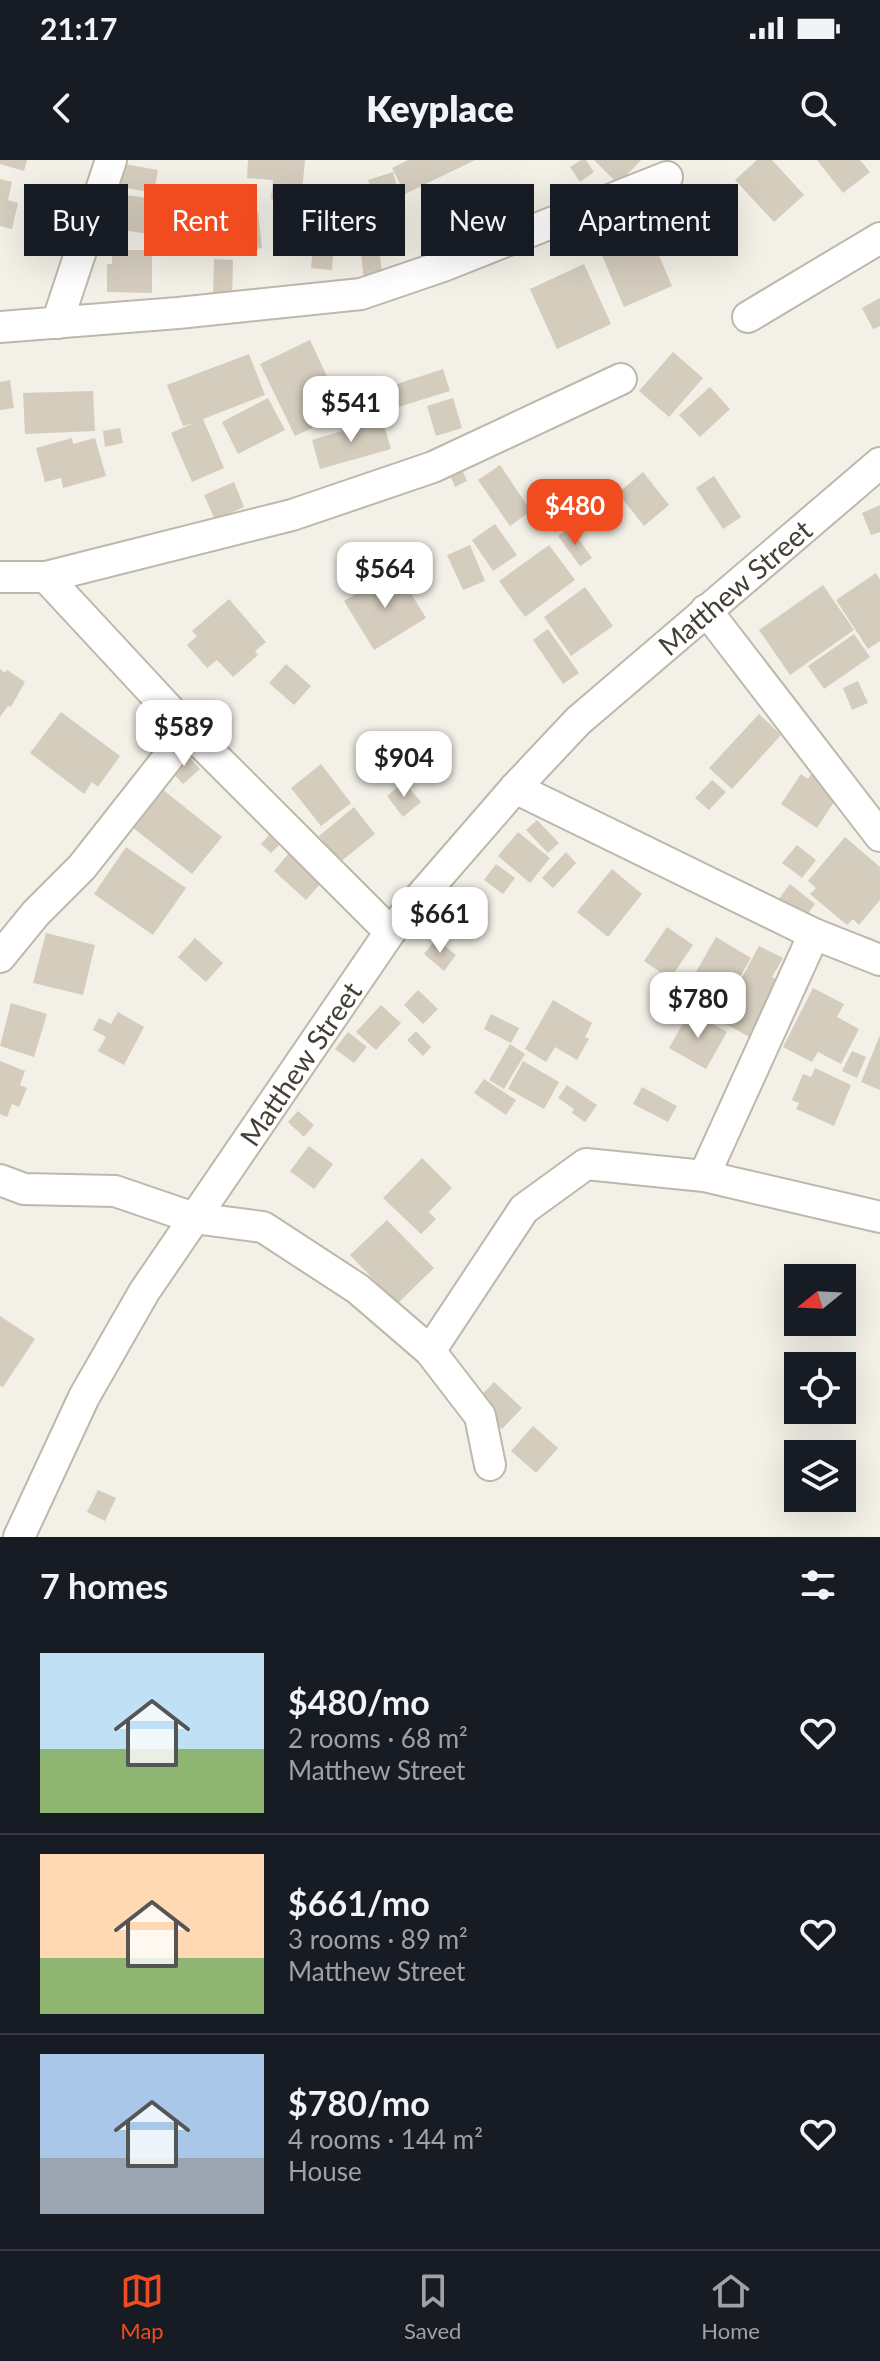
<!DOCTYPE html>
<html lang="en">
<head>
<meta charset="utf-8">
<style>
  :root { --surface:#171b24; --page:#242831; --text:#f1f3f6; --muted:#9ea1a6; --line:#363941; --accent:#f14c1f }
  body { margin:0; font-family:Lato,sans-serif; background:var(--page); color:var(--text); height:100vh; display:flex; flex-direction:column; font-size:30px; white-space:nowrap }
  * { box-sizing:border-box; margin:0 }
  p { font-size:26px; color:var(--muted) }
  .icon { flex:none; width:44px; height:44px; fill:none; stroke:currentColor; stroke-width:2; stroke-linecap:round; stroke-linejoin:round }
  .map { position:relative; height:1377px; overflow:hidden }
  .sheet { display:flex; flex-direction:column; background:var(--surface); flex:1 }
  .sheet>* { flex:none }
  .banner { position:absolute; left:24px; top:24px; width:832px; height:72px; display:flex; gap:16px }
  .needle { width:52px; rotate:252deg }
  .fabs { position:absolute; left:784px; top:1104px; display:grid; gap:16px }
  .fabs a { display:grid; place-items:center; width:72px; height:72px; border-radius:0px; background:var(--surface); box-shadow:0 8px 32px #0002; font-size:40px }
  .price { position:absolute; translate:-50% -68px; padding:0 18px; border-radius:16px; background:#fff; color:#222; font-size:26px; line-height:52px; filter:drop-shadow(0 2px 4px #0008) }
  .price::after { content:''; position:absolute; left:50%; top:48px; width:24px; height:18px; margin-left:-12px; background:inherit; clip-path:polygon(0 0,100% 0,50% 100%) }
  .price.current { background:var(--accent); color:#fff }
  ul { padding:0; list-style:none }
  li { display:flex; align-items:center; gap:24px; height:200px; padding:0 40px }
  li+li { border-top:2px solid var(--line) }
  li span { display:grid; place-items:center; flex:none; width:224px; height:160px; border-radius:0px; color:#555 }
  li>.icon { margin-inline-start:auto }
  span .icon { width:96px; height:96px; fill:#fffc; stroke-width:1 }
  li b { font-size:34px }
  h2 { display:flex; justify-content:space-between; align-items:center; height:96px; padding:0 40px; font-size:34px }
  .pill { padding:0 28px; border-radius:0px; background:var(--surface); box-shadow:0 8px 32px #0002; font-size:28px; line-height:72px }
  .pill.current { background:var(--accent); color:#fff }
  .status { display:flex; justify-content:space-between; align-items:center; height:56px; padding:0 40px; background:var(--surface); direction:ltr }
  .status svg { height:22px; fill:currentColor }
  header { display:flex; justify-content:space-between; align-items:center; height:104px; padding:0 40px; background:var(--surface); font-size:36px; font-weight:800 }
  .tabs { display:flex; justify-content:space-around; align-items:center; height:112px; border-top:2px solid var(--line); background:var(--surface); font-size:22px; color:var(--muted) }
  .tabs a { display:grid; justify-items:center; gap:4px }
  .tabs .current { color:var(--accent) }
  .map>svg:first-child { display:block }
  .building { fill:#d4ccbd }
  .lines { fill:none; stroke-linecap:round; stroke-linejoin:round }
  .minor-casing { stroke:#beb8aa; stroke-width:34 }
  .minor { stroke:#fff; stroke-width:30 }
  .labels { text-anchor:middle; dominant-baseline:central; stroke-width:6; stroke-linejoin:round; paint-order:stroke }
  .street-label { font-size:28px; fill:#454036; stroke:#fff }
</style>
</head>
<body>
<div class="status"><b>21:17</b><svg viewBox="0 0 49 12"><path d="M0 12V9h3v3zM5 12V6h3v6zM10 12V3h3v9zM15 12V0h3v12zM26 1h20v11H26zM47 4h2v5h-2z"/></svg></div>
<header><svg class="icon" aria-label="back" viewBox="0 0 24 24"><path d="M15 5l-7 7 7 7"/></svg>Keyplace<svg class="icon" aria-label="search" viewBox="0 0 24 24"><circle cx="10" cy="10" r="6"/><path d="M15 15l6 6"/></svg></header>
<div class="map">
<svg width="880" height="1377" viewBox="0 0 880 1377">
  <rect width="100%" height="100%" fill="#f3f0e7"/>
  <path class="building" d="M0 0H27L24 11 0 4Z
    M248 0H305L301 42 271 39 273 20 247 18Z
    M408 0H475L405 34 392 8Z
    M581 0H586L594 12 580 22 570 7Z
    M594 0H641L618 24Z
    M757 0H772L804 35 774 62 735 20Z
    M817 0H860L870 12 843 33Z
    M119 3 158 10 154 33 116 26Z
    M393 12 401 40 377 47 368 20Z
    M0 19 12 22 8 40 18 43 12 69 0 66Z
    M112 33 155 39 150 74 107 68Z
    M226 49 227 93 203 94 202 50Z
    M258 52 262 88 244 91 239 54Z
    M316 53 336 54 332 110 311 108Z
    M280 59 306 61 305 86 279 83Z
    M645 63 672 126 624 147 597 84Z
    M379 88 383 120 364 122 361 90Z
    M112 90H152V133L107 132V104H112Z
    M214 99 233 100 232 137 213 136Z
    M584 104 611 164 557 189 530 129Z
    M880 138V166L873 169 862 148Z
    M310 180 344 253 295 276 260 204Z
    M673 192 703 218 669 257 639 231Z
    M249 194 265 235 203 259 224 308 192 322 171 273 194 263 183 266 167 225Z
    M443 209 450 231 398 247 391 226Z
    M10 220 14 248 0 250V222Z
    M374 222 382 253 350 262 342 232Z
    M710 227 730 249 700 277 679 255Z
    M93 231 95 271 25 274 23 233Z
    M268 238 285 270 238 294 222 262Z
    M453 238 462 268 436 276 427 246Z
    M382 259 391 289 320 309 312 280Z
    M120 268 123 283 105 287 103 271Z
    M72 278 73 284 95 278 106 316 63 328 61 318 45 322 36 288Z
    M459 302 467 321 455 327 447 307Z
    M500 305 531 351 510 366 478 320Z
    M643 312 669 345 644 366 618 333Z
    M714 316 741 357 723 369 696 328Z
    M234 322 244 347 215 360 204 335Z
    M571 331 585 351 555 372 541 352Z
    M880 345V372L871 375 862 353Z
    M495 364 517 395 493 411 472 380Z
    M570 367 592 398 580 406 558 376Z
    M470 385 485 421 463 430 447 395Z
    M549 385 575 420 525 457 499 421Z
    M396 409 426 458 374 490 344 441Z
    M876 413 880 420V481L868 489 836 440Z
    M823 425 854 470 790 515 759 470Z
    M585 427 613 466 571 496 544 457Z
    M229 439 266 482 255 491 258 495 233 517 217 500 207 508 187 485 197 476 192 471Z
    M548 469 579 513 563 524 533 480Z
    M854 474 870 497 824 529 808 506Z
    M286 504 311 526 294 545 269 523Z
    M0 509 5 513 7 510 25 522 11 547 8 546 0 557Z
    M858 521 868 543 852 550 843 528Z
    M61 552 120 596 98 627 92 622 84 634 30 593Z
    M759 554 781 575 732 629 709 608Z
    M184 591 200 609 183 624 167 607Z
    M321 604 351 643 321 666 291 628Z
    M814 610 832 623 826 631 836 639 817 668 781 644 801 614 808 619Z
    M712 620 726 632 709 650 695 638Z
    M404 622 421 642 403 657 387 636Z
    M162 629 222 677 192 714 132 667Z
    M354 647 375 674 340 702 319 676Z
    M537 660 559 683 548 693 526 670Z
    M518 672 550 698 530 723 498 696Z
    M269 675 279 685 271 693 261 684Z
    M845 677 880 707V740L859 765 853 759 847 765 810 734 816 728 808 721Z
    M797 685 816 700 802 718 782 703Z
    M126 687 186 728 153 775 94 734Z
    M566 692 576 703 553 728 542 718Z
    M289 693 322 722 306 740 274 711Z
    M496 704 515 718 503 734 484 720Z
    M612 709 642 734 608 777 577 752Z
    M790 724 815 744 803 760 778 740Z
    M667 767 693 785 670 819 644 801Z
    M46 773 95 785 83 835 33 823Z
    M716 777 751 798 718 854 684 833Z
    M195 778 223 803 206 822 178 797Z
    M436 779 456 795 444 811 424 794Z
    M759 786 783 798 772 817 781 822 751 878 719 860Z
    M813 828 844 844 837 857 859 869 841 904 818 892 812 902 783 887Z
    M418 830 438 849 423 864 404 845Z
    M553 840 592 863 585 877 589 879 577 900 555 887 546 902 525 889Z
    M11 843 47 854 34 897 0 886Z
    M381 845 401 863 376 890 356 872Z
    M690 851 727 872 706 909 669 888Z
    M118 852 144 867 124 905 98 891 106 877 93 870 99 858 111 864Z
    M491 854 519 868 511 883 484 869Z
    M416 871 431 887 423 896 407 880Z
    M348 872 367 887 354 903 335 889Z
    M880 875V930L861 922Z
    M510 884 525 894 504 929 489 920Z
    M852 891 866 897 857 918 842 911Z
    M0 901 25 911 20 925 27 928 19 947 12 944 7 957 0 954Z
    M523 901 559 922 544 949 508 929Z
    M815 908 851 925 834 966 796 949 799 943 792 940 803 914 811 917Z
    M484 919 516 940 506 955 474 933Z
    M567 925 597 945 585 962 572 953 574 949 558 938Z
    M642 927 677 946 668 962 633 944Z
    M298 951 314 965 304 977 288 962Z
    M309 986 333 1004 314 1029 290 1011Z
    M422 998 452 1028 429 1052 436 1059 421 1074 383 1038Z
    M387 1060 434 1108 397 1144 350 1095Z
    M0 1156 35 1179 3 1227 0 1226Z
    M494 1222 522 1248 502 1269 474 1243Z
    M533 1266 558 1288 536 1313 511 1291Z
    M98 1330 116 1338 105 1361 87 1352Z"/>
  <g class="lines">
    <g class="minor-casing">
      <g id="minor">
        <path d="M748 157 880 78"/>
        <path d="M57 163 111 0"/>
        <path d="M0 167 178 153 361 134 443 106 667 17"/>
        <path d="M0 417H46L189 571 390 772"/>
        <path d="M46 417 292 355 433 307 621 219"/>
        <path d="M706 450 880 676"/>
        <path d="M515 628 814 774 880 800"/>
        <path d="M0 797 36 753 82 707 189 571"/>
        <path d="M704 1016 814 774"/>
        <path d="M0 1020 24 1029 115 1031 194 1058 263 1067 358 1129 430 1191 480 1256 490 1305"/>
        <path d="M430 1191 524 1049 586 1004 704 1016 880 1057"/>
        <path id="s1" d="M19 1377 84 1237 144 1132 390 772 515 628 578 561 880 303"/>
      </g>
    </g>
    <use href="#minor" class="minor"/>
  </g>
  <g class="labels">
    <g class="street-label">
      <text stroke="none"><textPath href="#s1" startOffset="1200">Matthew Street</textPath></text>
      <text stroke="none"><textPath href="#s1" startOffset="552">Matthew Street</textPath></text>
    </g>
  </g>
</svg>
<div class="fabs">
<a><svg class="needle" viewBox="-14 -14 28 28"><path d="M0-13l5 13h-10z" fill="#e53935"/><path d="M0 13l5-13h-10z" fill="#9ea1a6"/></svg></a>
<a><svg class="icon" aria-label="locate" viewBox="0 0 24 24"><circle cx="12" cy="12" r="6"/><path d="M12 2v4M12 18v4M2 12h4M18 12h4"/></svg></a>
<a><svg class="icon" aria-label="layers" viewBox="0 0 24 24"><path d="M12 4l9 5-9 5-9-5zM3 14l9 5 9-5"/></svg></a>
</div>
<b class="price" style="left:351px;top:284px">$541</b>
<b class="price current" style="left:575px;top:387px">$480</b>
<b class="price" style="left:385px;top:450px">$564</b>
<b class="price" style="left:184px;top:608px">$589</b>
<b class="price" style="left:404px;top:639px">$904</b>
<b class="price" style="left:440px;top:795px">$661</b>
<b class="price" style="left:698px;top:880px">$780</b>
<div class="banner">
<a class="pill">Buy</a>
<a class="pill current">Rent</a>
<a class="pill">Filters</a>
<a class="pill">New</a>
<a class="pill">Apartment</a>
</div>
</div>
<section class="sheet">
<h2>7 homes<svg class="icon" aria-label="filters" viewBox="0 0 24 24"><path d="M4 7h16M4 17h16"/><circle cx="9" cy="7" r="2"/><circle cx="15" cy="17" r="2"/></svg></h2>
<ul>
<li><span style="background:linear-gradient(#bfe0f5 60%,#8fb573 0)"><svg class="icon" aria-label="home" viewBox="0 0 24 24"><path d="M3 11l9-7 9 7M6 9v11h12V9"/></svg></span><div><b>$480/mo</b><p>2 rooms · 68 m²</p><p>Matthew Street</p></div><svg class="icon" aria-label="heart" viewBox="0 0 24 24"><path d="M12 20l-8-8c-3-5 5-10 8-4 3-6 11-1 8 4z"/></svg></li>
<li><span style="background:linear-gradient(#ffd9b3 65%,#8fb573 0)"><svg class="icon" aria-label="home" viewBox="0 0 24 24"><path d="M3 11l9-7 9 7M6 9v11h12V9"/></svg></span><div><b>$661/mo</b><p>3 rooms · 89 m²</p><p>Matthew Street</p></div><svg class="icon" aria-label="heart" viewBox="0 0 24 24"><path d="M12 20l-8-8c-3-5 5-10 8-4 3-6 11-1 8 4z"/></svg></li>
<li><span style="background:linear-gradient(#a9c7e8 65%,#9aa5b1 0)"><svg class="icon" aria-label="home" viewBox="0 0 24 24"><path d="M3 11l9-7 9 7M6 9v11h12V9"/></svg></span><div><b>$780/mo</b><p>4 rooms · 144 m²</p><p>House</p></div><svg class="icon" aria-label="heart" viewBox="0 0 24 24"><path d="M12 20l-8-8c-3-5 5-10 8-4 3-6 11-1 8 4z"/></svg></li>
</ul>
</section>
<nav class="tabs">
<a class="current"><svg class="icon" aria-label="map" viewBox="0 0 24 24"><path d="M3 6l6-2 6 2 6-2v14l-6 2-6-2-6 2zM9 4v14M15 6v14"/></svg>Map</a>
<a><svg class="icon" aria-label="saved" viewBox="0 0 24 24"><path d="M7 4h10v16l-5-4-5 4z"/></svg>Saved</a>
<a><svg class="icon" aria-label="home" viewBox="0 0 24 24"><path d="M3 11l9-7 9 7M6 9v11h12V9"/></svg>Home</a>
</nav>
</body>
</html>
